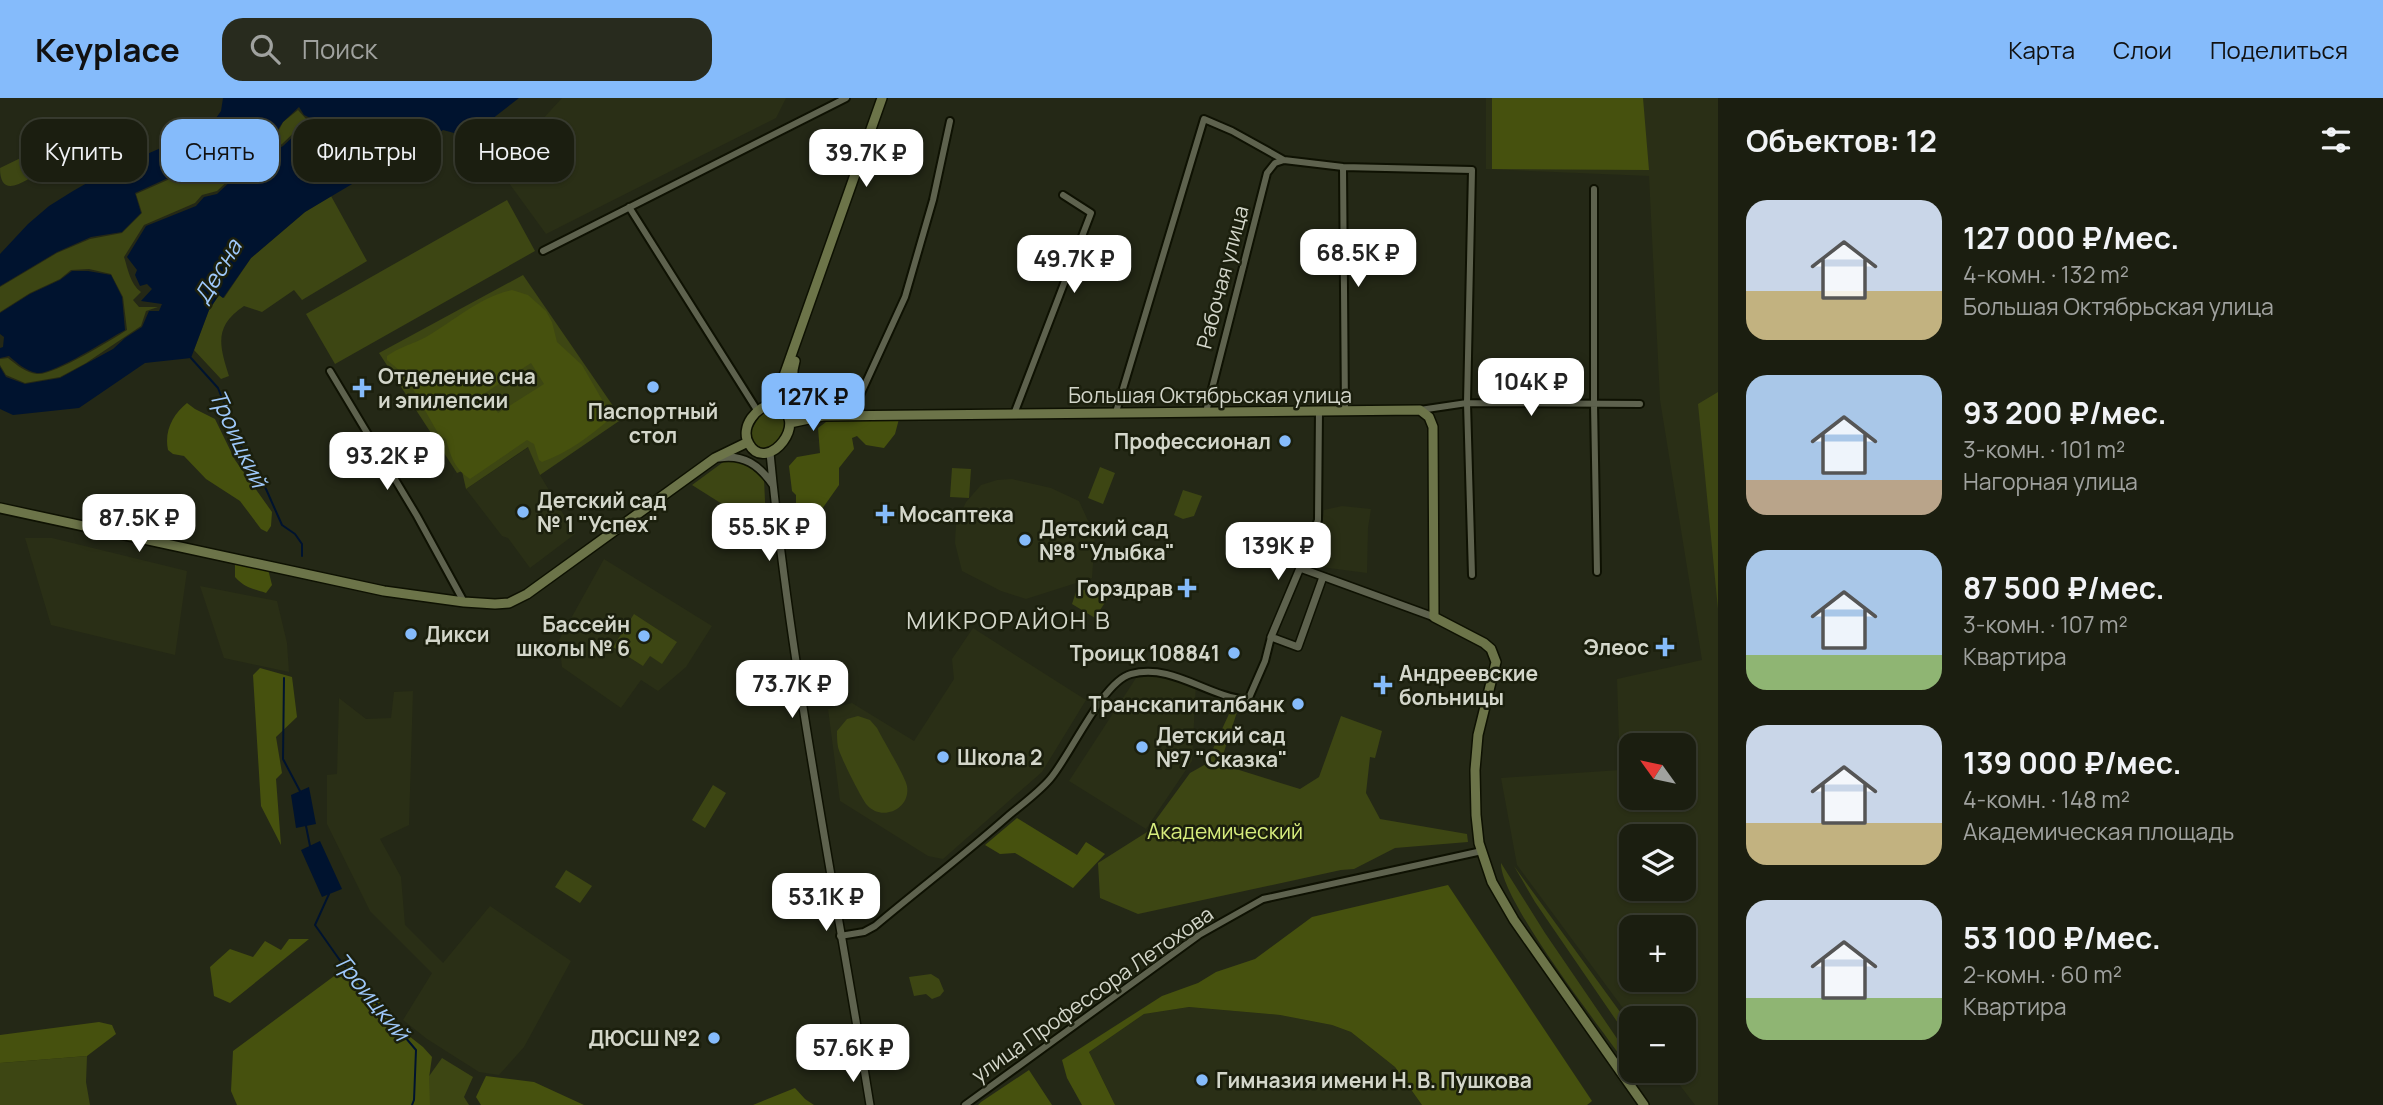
<!DOCTYPE html>
<html lang="ru">
<head>
<meta charset="utf-8">
<style>
  :root { --surface:#1b1e10; --page:#282b1e; --text:#f1f3f6; --muted:#a0a29f; --line:#393c30; --accent:#85bbfb }
  body { margin:0; font-family:Manrope,sans-serif; background:var(--page); color:var(--text); height:100vh; display:flex; flex-direction:column; font-size:26px; white-space:nowrap }
  * { box-sizing:border-box; margin:0 }
  p { font-size:23px; color:var(--muted) }
  .icon { flex:none; width:38px; height:38px; fill:none; stroke:currentColor; stroke-width:2; stroke-linecap:round; stroke-linejoin:round }
  .map { position:relative; flex:1; overflow:hidden }
  .side { display:flex; flex-direction:column; background:var(--surface); width:665px }
  .side>* { flex:none }
  .top-card { position:absolute; left:21px; top:21px; width:665px; height:63px; display:flex; gap:14px }
  .needle { width:46px; rotate:303deg }
  .tools { position:absolute; left:1619px; top:635px; display:grid; gap:14px }
  .tools a { display:grid; place-items:center; width:77px; height:77px; border-radius:14px; background:var(--surface); box-shadow:0 2px 5px #0004,0 0 0 2px var(--line); font-size:35px }
  .price { position:absolute; translate:-50% -60px; padding:0 16px; border-radius:14px; background:#fff; color:#222; font-size:23px; line-height:46px; filter:drop-shadow(0 2px 4px #0008) }
  .price::after { content:''; position:absolute; left:50%; top:42px; width:21px; height:16px; margin-left:-10px; background:inherit; clip-path:polygon(0 0,100% 0,50% 100%) }
  .price.active { background:var(--accent); color:#111 }
  ul { padding:0; list-style:none }
  li { display:flex; align-items:center; gap:21px; height:175px; padding:0 28px }
  li span { display:grid; place-items:center; flex:none; width:196px; height:140px; border-radius:21px; color:#555 }
  li>.icon { margin-inline-start:auto }
  span .icon { width:84px; height:84px; fill:#fffc; stroke-width:1 }
  li b { font-size:30px }
  h2 { display:flex; justify-content:space-between; align-items:center; height:84px; padding:0 28px; font-size:30px }
  .pill { padding:0 24px; border-radius:21px; background:var(--surface); box-shadow:0 2px 5px #0004,0 0 0 2px var(--line); font-size:24px; line-height:63px }
  .pill.active { background:var(--accent); color:#111 }
  header { display:flex; align-items:center; gap:42px; box-sizing:border-box; height:98px; padding:0 35px; background:var(--accent); color:#111 }
  header strong { font-size:33px }
  nav { display:flex; gap:38px; margin-inline-start:auto; font-size:24px }
  .search { width:490px; height:63px; background:var(--page); display:flex; align-items:center; gap:18px; box-sizing:border-box; padding:0 24px; border-radius:21px; color:var(--muted); font-size:26px }
  main { display:flex; flex:1; min-height:0 }
  .map>svg:first-child { display:block }
  .built { fill:#2a2f16; fill-rule:evenodd }
  .green { fill:#3d4613 }
  .forest { fill:#46510e; fill-rule:evenodd }
  .water { fill:#00132f }
  .lines { fill:none; stroke-linecap:round; stroke-linejoin:round }
  .stream { stroke:#00132f; stroke-width:2 }
  .minor-casing { stroke:#0e1102; stroke-width:10 }
  .tertiary-casing { stroke:#0e1102; stroke-width:10 }
  .secondary-casing { stroke:#0e1102; stroke-width:12 }
  .minor { stroke:#5e624e; stroke-width:6 }
  .tertiary { stroke:#5e624e; stroke-width:7 }
  .secondary { stroke:#6c7449; stroke-width:9 }
  .poi-dot { fill:#85bbfb; stroke:#1b1f0d; stroke-width:2.5 }
  .labels { text-anchor:middle; dominant-baseline:central; stroke-width:5; stroke-linejoin:round; paint-order:stroke }
  .street-label { font-size:21px; fill:#d3d6ca; stroke:#1b1f0d }
  .poi-label { font-size:21px; font-weight:bold; fill:#d3d6ca; stroke:#1b1f0d; text-anchor:start }
  .park-label { font-size:21px; fill:#d7ed7d; stroke:#1b1f0d }
  .water-label { font-size:23px; font-style:italic; fill:#9fc9fb; stroke:#1b1f0d }
  .quarter-label { font-size:24px; letter-spacing:2px; fill:#d3d6ca; stroke:#1b1f0d }
</style>
</head>
<body>
<header>
<strong>Keyplace</strong>
<div class="search"><svg class="icon" aria-label="search" viewBox="0 0 24 24"><circle cx="10" cy="10" r="6"/><path d="M15 15l6 6"/></svg>Поиск</div>
<nav><a>Карта</a><a>Слои</a><a>Поделиться</a></nav>
</header>
<main>
<div class="map">
<svg width="1718" height="1007" viewBox="0 0 1718 1007">
  <rect width="100%" height="100%" fill="#242816"/>
  <path class="built" d="M562 0H786L776 20 546 136 498 70Z
    M1486 0H1718V1007H1695L1669 973H1684V920L1631 921 1517 767 1501 680 1620 672 1617 581 1702 562 1660 302 1649 78 1486 71ZM1631 648H1684V700H1631ZM1631 738H1684V791H1631ZM1631 830H1684V882H1631Z
    M529 349 540 377 575 436 530 470 508 440 502 438 466 391Z
    M1012 381 1051 390 1079 403 1095 438 1092 480 1026 501 1001 493 962 473 955 445 956 425 966 404 981 387 997 382Z
    M1342 408 1371 411 1368 430 1367 475 1321 469 1314 463 1320 440 1324 412Z
    M25 440H52L187 473 175 557 51 527Z
    M604 461 712 528 686 569 658 593 641 582 621 610 562 569 561 560 554 551Z
    M200 488 277 503 287 545 289 574 224 560Z
    M973 530 1086 602 1042 674 943 761 928 758 840 703 828 611 852 605 914 643 954 581 952 561Z
    M1168 576 1196 586 1192 663 1146 731 1069 683 1136 580Z
    M413 593 409 727 380 741 401 779 405 827 443 865 490 808 571 863 524 949 499 977 479 974 427 941 403 922 432 875 370 813 327 726V677L337 676 339 600 366 621 391 620 394 594Z
    M1189 909 1280 917 1332 927 1351 934 1395 969 1422 1007H1115L1089 954 1144 916Z"/>
  <path class="green" d="M298 12 307 22 282 46 233 78 217 93 202 97 195 105 144 127 124 159C128 171 130 186 141 194L133 202 139 209H158L146 213 141 228 86 265 60 279 25 285 6 277 0 267V261L8 260C17 267 26 275 37 276 53 278 111 242 127 232L123 199 111 176 89 171 71 172 60 181 30 195 0 214V189L57 155 90 141 122 135 142 115 136 96 190 72 195 61 222 45 235 52 264 45 277 36 283 24Z
    M33 54 44 72C27 81 0 104 0 70Z
    M331 98 367 163 302 202 294 192 262 214 244 208C214 228 219 247 229 278L221 281 194 252 209 212 219 197 224 200 251 160 305 114Z
    M507 102 535 153 335 266 306 216Z
    M523 177 622 321 540 377 528 349 466 391 462 373 457 375 379 255Z
    M1718 294V511L1698 306Z
    M770 311 776 312 784 318 786 329 775 347 762 350 753 345 750 335 761 315Z
    M726 362 751 367 764 381 766 425 757 428 692 387Z
    M1100 369 1115 375 1103 406 1088 400Z
    M952 370 971 371 969 400 950 399Z
    M1183 392 1202 398 1194 418 1183 421 1174 417Z
    M1102 487 1111 495 1095 520 1072 506 1076 494Z
    M634 516 677 544 662 566 650 558 643 568 613 549Z
    M1234 605 1239 608 1220 666 1300 691 1319 679 1341 618 1382 633 1375 660 1370 659 1366 695 1380 721 1467 736 1468 744 1395 750 1354 771 1341 772 1138 816 1100 800 1098 765 1147 734 1190 675 1206 666Z
    M858 618 870 622 877 630C883 642 905 678 907 688 911 711 882 724 867 707 861 700 840 658 838 649 837 644 837 638 837 633L847 621Z
    M713 687 726 695 705 730 692 722Z
    M1501 765 1545 835 1631 961V973C1605 935 1500 803 1501 765Z
    M1514 768 1631 929V944L1535 804Z
    M566 772 592 788 580 805 555 789Z
    M931 876 939 881 944 893 940 898 932 901 926 896 914 898 909 879Z
    M87 958 86 984 90 1007H0V965Z
    M442 960 473 979 464 999 469 1007H429L427 981Z"/>
  <path class="forest" d="M1492 0H1643L1649 72 1492 71Z
    M512 192 528 197 546 213 552 224 557 244 582 267 612 319C590 338 569 354 542 364L539 362 534 346 527 342 470 381C455 372 450 357 446 341L439 337 435 330 405 277 387 262V258C399 249 413 246 426 239 454 223 479 199 512 192ZM531 265 544 286 498 315 485 295Z
    M187 305 195 311 215 321 235 362 272 414 271 428 267 434 261 431 240 403 206 381 184 358 173 356 168 352C164 333 173 316 187 305Z
    M830 321H899L895 336 884 350 866 347 857 338 852 340 854 351 839 370V387L822 411H801L796 407V397L792 393 789 368 797 359 820 355 818 330Z
    M235 465 268 471 272 487 266 495C252 490 246 491 235 479Z
    M260 570 292 579 297 619 276 639 282 675 276 681 281 747 261 708 253 577Z
    M1017 720 1077 757 1086 744 1105 756 1073 790 1015 755 1000 756 985 747Z
    M1448 787 1592 1003 1587 1007H1422L1395 969 1351 934 1332 927 1280 917 1189 909 1144 916 1089 954 1115 1007H1082L1067 980 1062 962 1162 898 1198 885 1216 874 1255 861 1312 819Z
    M289 841H309L230 905 214 898 210 869 230 851 253 859 265 843 281 852Z
    M349 867 404 934 423 949 432 959 429 980 430 1007H237L231 993 233 953Z
    M99 924 112 927 116 936 87 958 0 965V937Z
    M1029 972 1052 1007H978L981 1004Z
    M486 978 534 984 584 1007H481L476 999Z
    M795 990 805 1001 814 1007H753Z"/>
  <path class="water" d="M223 0H519L469 39 443 32 305 114 251 160 223 200 219 197 209 212 191 260 145 265 79 310 13 317 0 311V269L6 279 25 286 60 280 113 251 125 240 142 229 149 213H159L162 206 141 203 152 191 147 186 140 188 135 177 137 172 127 159 146 128 196 108 204 99 217 96 234 80 283 48 312 21 304 17 299 9 283 24 275 36 264 43 235 50 223 42 194 60 190 70 135 95 141 115 122 134 91 139 57 154 0 188V156L28 126 49 108 73 93 108 73 193 36 211 23 216 28 221 24 216 20 221 13Z
    M72 173H88L111 177 122 199 125 232C108 241 53 277 37 275 26 273 17 265 9 258L0 260V250L3 249 4 239 0 236V215L30 196 60 182Z
    M309 689 316 726 296 730 291 697Z
    M320 743 342 791 322 799 301 752Z"/>
  <g class="lines">
    <path class="stream" d="M191 260 218 290 246 360 266 391 282 427 295 436 302 446V458
      M284 580 283 661 301 695
      M306 728 310 748
      M329 796 315 827 339 861 416 952 414 1002 412 1007"/>
    <g class="minor-casing">
      <path id="minor" d="M1343 69 1345 313
        M1594 91V306L1597 474
        M629 109 757 312
        M543 153 846 0
        M330 273 417 418 464 504
        M1420 312 1467 305 1640 306
        M1116 314 1204 21 1232 33 1284 62 1343 69 1472 72 1467 305 1472 477
        M1206 314 1267 75 1275 65 1284 62
        M1014 316 1091 115 1063 97
        M851 317 905 199 933 102 950 23
        M1300 470 1318 422 1319 313
        M840 838 864 834 875 828C919 791 964 757 1007 719 1021 707 1038 695 1050 681 1070 658 1103 583 1131 576 1173 565 1207 599 1248 602L1265 563 1271 539
        M965 1007 1199 837 1263 801 1482 753"/>
    </g>
    <g class="tertiary-casing">
      <path id="tertiary" d="M770 355C791 574 835 790 870 1007
        M719 360C744 356 759 367 773 387
        M1323 479 1298 549 1271 539 1300 470 1434 519"/>
    </g>
    <g class="secondary-casing">
      <path id="secondary" d="M795 263C787 291 800 307 826 315
        M774 306 882 0
        M774 306C814 320 767 378 749 346 739 329 757 307 774 306Z
        M790 325 823 318 1420 312 1429 319 1433 329 1434 519 1484 545 1491 551 1496 564 1478 637 1475 672 1476 717 1479 745 1492 784 1514 822 1644 1007
        M0 410 384 493 464 504 495 506 509 505 527 496 715 360 748 344"/>
    </g>
    <use href="#minor" class="minor"/>
    <use href="#tertiary" class="tertiary"/>
    <use href="#secondary" class="secondary"/>
  </g>
  <g class="poi-dot">
    <circle cx="653" cy="289" r="7"/>
    <path d="M358.5 279.5h7v7h7v7h-7v7h-7v-7h-7v-7h7z"/>
    <circle cx="1285" cy="343" r="7"/>
    <circle cx="523" cy="414" r="7"/>
    <path d="M881.5 405.5h7v7h7v7h-7v7h-7v-7h-7v-7h7z"/>
    <circle cx="1025" cy="442" r="7"/>
    <path d="M1183.5 479.5h7v7h7v7h-7v7h-7v-7h-7v-7h7z"/>
    <circle cx="411" cy="536" r="7"/>
    <circle cx="644" cy="538" r="7"/>
    <path d="M1661.5 538.5h7v7h7v7h-7v7h-7v-7h-7v-7h7z"/>
    <circle cx="1234" cy="555" r="7"/>
    <path d="M1379.5 576.5h7v7h7v7h-7v7h-7v-7h-7v-7h7z"/>
    <circle cx="1298" cy="606" r="7"/>
    <circle cx="1142" cy="649" r="7"/>
    <circle cx="943" cy="659" r="7"/>
    <circle cx="714" cy="940" r="7"/>
    <circle cx="1202" cy="982" r="7"/>
  </g>
  <g class="labels">
    <g class="street-label">
      <text transform="translate(1222 179) rotate(-75)">Рабочая улица</text>
      <text x="1210" y="297">Большая Октябрьская улица</text>
      <text transform="translate(1092 896) rotate(-35)">улица Профессора Летохова</text>
    </g>
    <g class="poi-label">
      <text x="378" y="278">Отделение сна<tspan x="378" dy="24">и эпилепсии</tspan></text>
      <text x="653" y="313" text-anchor="middle">Паспортный<tspan x="653" dy="24">стол</tspan></text>
      <text x="1271" y="343" text-anchor="end">Профессионал</text>
      <text x="537" y="402">Детский сад<tspan x="537" dy="24">№ 1 "Успех"</tspan></text>
      <text x="899" y="416">Мосаптека</text>
      <text x="1039" y="430">Детский сад<tspan x="1039" dy="24">№8 "Улыбка"</tspan></text>
      <text x="1173" y="490" text-anchor="end">Горздрав</text>
      <text x="630" y="526" text-anchor="end">Бассейн<tspan x="630" dy="24">школы № 6</tspan></text>
      <text x="425" y="536">Дикси</text>
      <text x="1649" y="549" text-anchor="end">Элеос</text>
      <text x="1220" y="555" text-anchor="end">Троицк 108841</text>
      <text x="1399" y="575">Андреевские<tspan x="1399" dy="24">больницы</tspan></text>
      <text x="1284" y="606" text-anchor="end">Транскапиталбанк</text>
      <text x="1156" y="637">Детский сад<tspan x="1156" dy="24">№7 "Сказка"</tspan></text>
      <text x="957" y="659">Школа 2</text>
      <text x="700" y="940" text-anchor="end">ДЮСШ №2</text>
      <text x="1216" y="982">Гимназия имени Н. В. Пушкова</text>
    </g>
    <g class="park-label">
      <text x="1225" y="733">Академический</text>
    </g>
    <g class="water-label">
      <text transform="translate(217 173) rotate(-59)">Десна</text>
      <text transform="translate(239 340) rotate(65)">Троицкий</text>
      <text transform="translate(372 898) rotate(51)">Троицкий</text>
    </g>
    <g class="quarter-label">
      <text x="1009" y="521">МИКРОРАЙОН В</text>
    </g>
  </g>
</svg>
<div class="tools">
<a><svg class="needle" viewBox="-14 -14 28 28"><path d="M0-13l5 13h-10z" fill="#e53935"/><path d="M0 13l5-13h-10z" fill="#a0a29f"/></svg></a>
<a><svg class="icon" aria-label="layers" viewBox="0 0 24 24"><path d="M12 4l9 5-9 5-9-5zM3 14l9 5 9-5"/></svg></a>
<a>+</a>
<a>−</a>
</div>
<b class="price" style="left:866px;top:91px">39.7K ₽</b>
<b class="price" style="left:1358px;top:191px">68.5K ₽</b>
<b class="price" style="left:1074px;top:197px">49.7K ₽</b>
<b class="price" style="left:1531px;top:320px">104K ₽</b>
<b class="price active" style="left:813px;top:335px">127K ₽</b>
<b class="price" style="left:387px;top:394px">93.2K ₽</b>
<b class="price" style="left:139px;top:456px">87.5K ₽</b>
<b class="price" style="left:769px;top:465px">55.5K ₽</b>
<b class="price" style="left:1278px;top:484px">139K ₽</b>
<b class="price" style="left:792px;top:622px">73.7K ₽</b>
<b class="price" style="left:826px;top:835px">53.1K ₽</b>
<b class="price" style="left:853px;top:986px">57.6K ₽</b>
<div class="top-card">
<a class="pill">Купить</a>
<a class="pill active">Снять</a>
<a class="pill">Фильтры</a>
<a class="pill">Новое</a>
</div>
</div>
<section class="side">
<h2>Объектов: 12<svg class="icon" aria-label="filters" viewBox="0 0 24 24"><path d="M4 7h16M4 17h16"/><circle cx="9" cy="7" r="2"/><circle cx="15" cy="17" r="2"/></svg></h2>
<ul>
<li><span style="background:linear-gradient(#c9d6e8 65%,#c2b280 0)"><svg class="icon" aria-label="home" viewBox="0 0 24 24"><path d="M3 11l9-7 9 7M6 9v11h12V9"/></svg></span><div><b>127 000 ₽/мес.</b><p>4-комн. · 132 m²</p><p>Большая Октябрьская улица</p></div></li>
<li><span style="background:linear-gradient(#a9c7e8 75%,#b9a48a 0)"><svg class="icon" aria-label="home" viewBox="0 0 24 24"><path d="M3 11l9-7 9 7M6 9v11h12V9"/></svg></span><div><b>93 200 ₽/мес.</b><p>3-комн. · 101 m²</p><p>Нагорная улица</p></div></li>
<li><span style="background:linear-gradient(#a9c7e8 75%,#8fb573 0)"><svg class="icon" aria-label="home" viewBox="0 0 24 24"><path d="M3 11l9-7 9 7M6 9v11h12V9"/></svg></span><div><b>87 500 ₽/мес.</b><p>3-комн. · 107 m²</p><p>Квартира</p></div></li>
<li><span style="background:linear-gradient(#c9d6e8 70%,#c2b280 0)"><svg class="icon" aria-label="home" viewBox="0 0 24 24"><path d="M3 11l9-7 9 7M6 9v11h12V9"/></svg></span><div><b>139 000 ₽/мес.</b><p>4-комн. · 148 m²</p><p>Академическая площадь</p></div></li>
<li><span style="background:linear-gradient(#c9d6e8 70%,#8fb573 0)"><svg class="icon" aria-label="home" viewBox="0 0 24 24"><path d="M3 11l9-7 9 7M6 9v11h12V9"/></svg></span><div><b>53 100 ₽/мес.</b><p>2-комн. · 60 m²</p><p>Квартира</p></div></li>
</ul>
</section>
</main>
</body>
</html>
